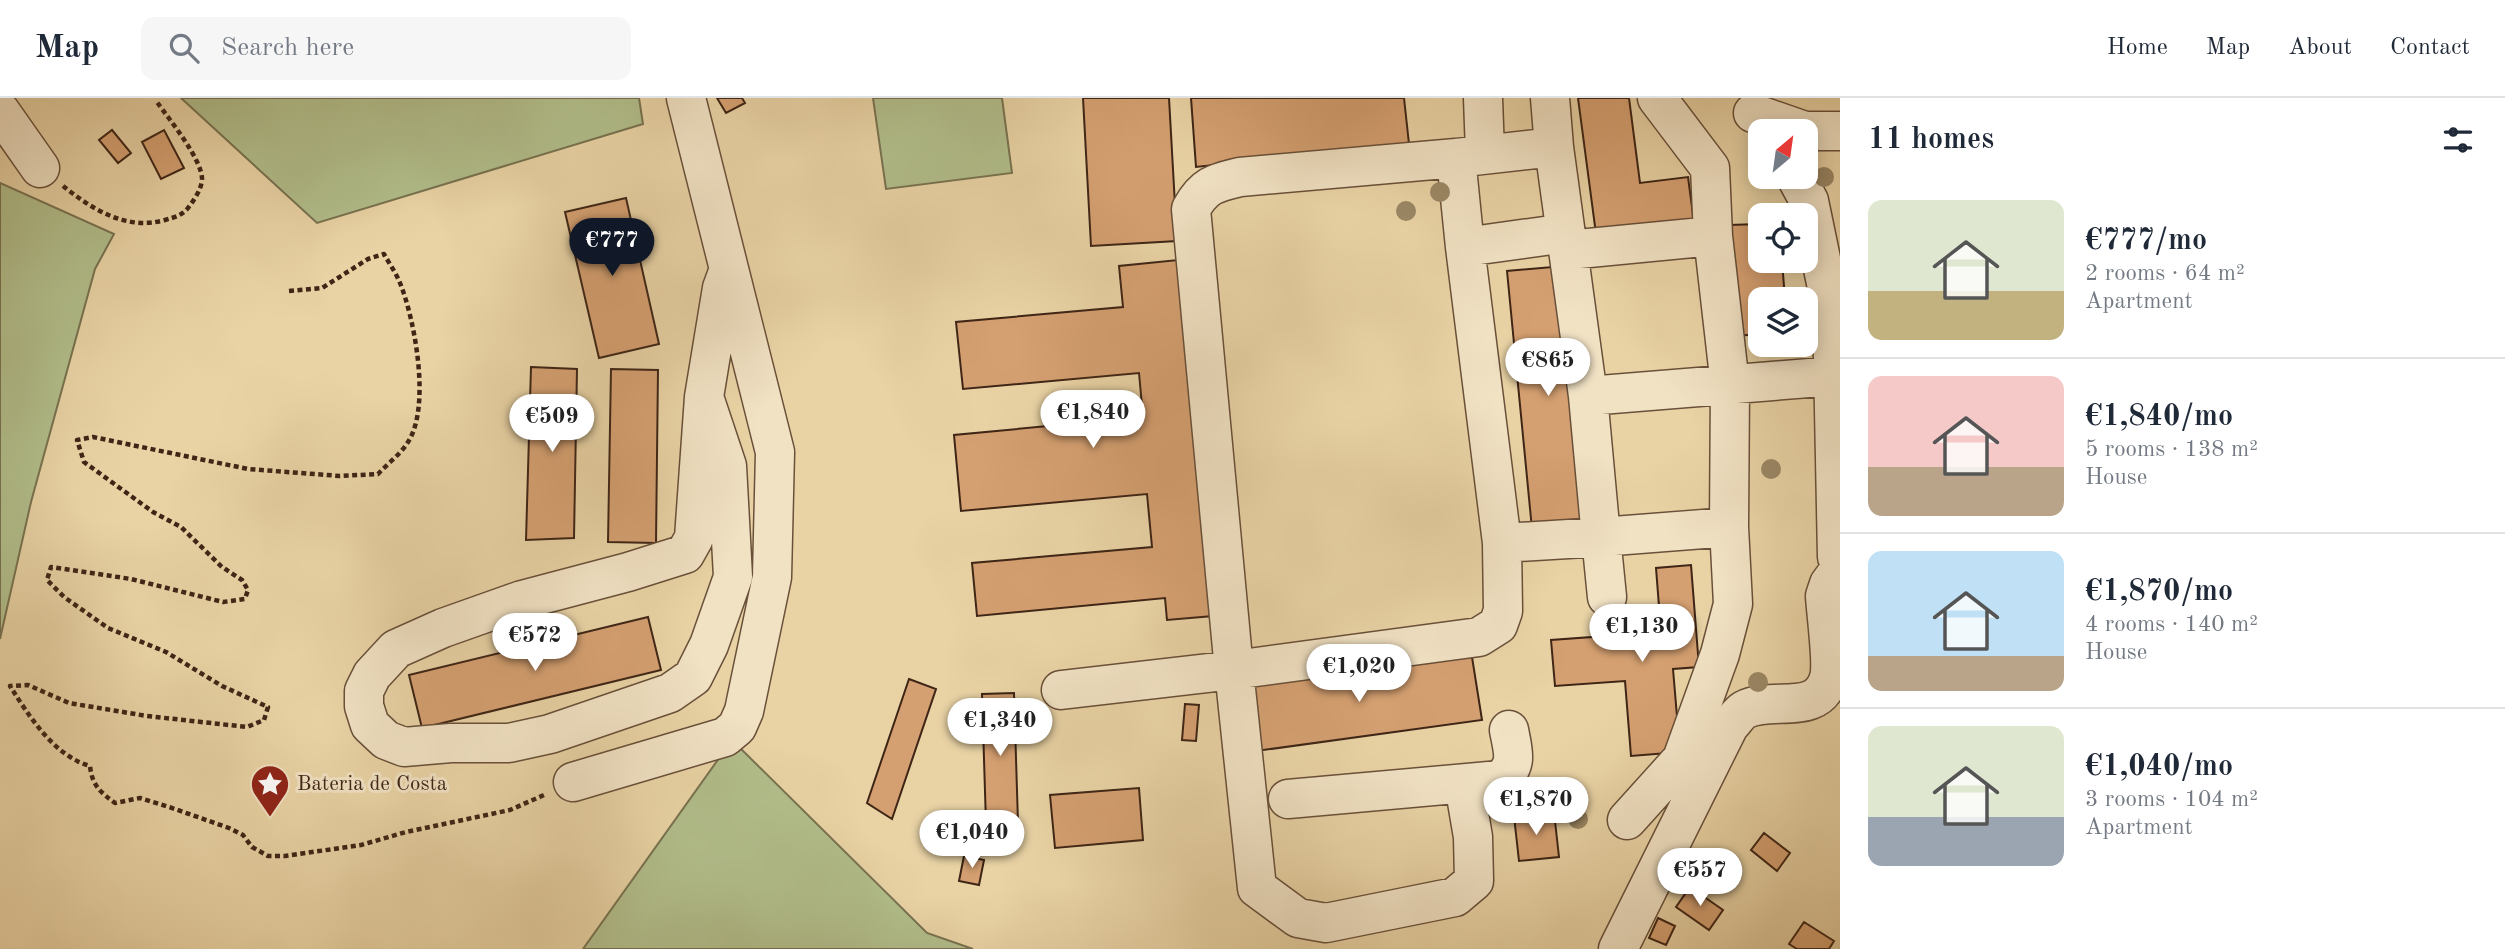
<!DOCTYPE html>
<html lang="en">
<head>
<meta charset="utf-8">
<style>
  :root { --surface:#fff; --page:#f6f6f7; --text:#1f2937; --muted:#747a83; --line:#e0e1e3; --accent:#111827 }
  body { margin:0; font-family:"Old Standard TT",serif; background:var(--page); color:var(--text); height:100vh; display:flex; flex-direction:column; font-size:26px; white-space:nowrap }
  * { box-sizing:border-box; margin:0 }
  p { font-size:23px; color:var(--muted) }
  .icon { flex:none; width:38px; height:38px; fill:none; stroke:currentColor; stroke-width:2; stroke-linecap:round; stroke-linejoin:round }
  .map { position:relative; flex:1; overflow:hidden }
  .sheet { display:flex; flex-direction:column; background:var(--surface); width:665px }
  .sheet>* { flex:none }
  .needle { width:46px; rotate:29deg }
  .tools { position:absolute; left:1748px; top:21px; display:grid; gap:14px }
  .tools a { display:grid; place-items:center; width:70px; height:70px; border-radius:14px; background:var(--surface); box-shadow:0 4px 18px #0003; font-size:35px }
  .price { position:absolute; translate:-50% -60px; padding:0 16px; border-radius:24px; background:#fff; color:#222; font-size:23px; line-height:46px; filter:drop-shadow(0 2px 4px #0008) }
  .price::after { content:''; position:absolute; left:50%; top:42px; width:21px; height:16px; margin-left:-10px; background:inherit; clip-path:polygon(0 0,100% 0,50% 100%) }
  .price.selected { background:var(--accent); color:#fff }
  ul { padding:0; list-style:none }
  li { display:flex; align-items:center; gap:21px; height:175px; padding:0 28px }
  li+li { border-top:2px solid var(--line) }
  li span { display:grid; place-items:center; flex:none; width:196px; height:140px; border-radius:14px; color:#555 }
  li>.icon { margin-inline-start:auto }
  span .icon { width:84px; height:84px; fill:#fffc; stroke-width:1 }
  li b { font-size:30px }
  h2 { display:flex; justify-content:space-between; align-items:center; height:84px; padding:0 28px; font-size:30px }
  header { display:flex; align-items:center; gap:42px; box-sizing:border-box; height:98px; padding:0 35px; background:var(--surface); border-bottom:2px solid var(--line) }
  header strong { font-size:33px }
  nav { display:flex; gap:38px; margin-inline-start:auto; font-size:24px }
  .search { width:490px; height:63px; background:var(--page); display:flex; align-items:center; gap:18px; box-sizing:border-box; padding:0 24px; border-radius:14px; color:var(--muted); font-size:26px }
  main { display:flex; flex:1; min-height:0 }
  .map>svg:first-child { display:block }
  .green { fill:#b1be8b; stroke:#787250; stroke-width:2 }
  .building { fill:#d5a071; stroke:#3e2516; stroke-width:2 }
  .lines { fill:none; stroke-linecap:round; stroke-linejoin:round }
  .minor-casing { stroke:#69503a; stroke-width:41 }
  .path { stroke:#3e2516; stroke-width:4.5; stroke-dasharray:5 3.5; stroke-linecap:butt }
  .minor { stroke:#f1e2c4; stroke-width:38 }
  .tree { fill:#9b8866 }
  .labels { text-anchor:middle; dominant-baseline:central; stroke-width:6; stroke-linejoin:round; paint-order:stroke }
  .poi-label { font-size:21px; fill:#3e2516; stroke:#f1e2c4; text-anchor:start }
</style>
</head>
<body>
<header>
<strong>Map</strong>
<div class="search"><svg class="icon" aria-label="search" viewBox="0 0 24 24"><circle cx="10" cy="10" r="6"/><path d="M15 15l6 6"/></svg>Search here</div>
<nav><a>Home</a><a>Map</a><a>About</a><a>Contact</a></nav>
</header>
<main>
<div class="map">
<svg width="1840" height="851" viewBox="0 0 1840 851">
  <rect width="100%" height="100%" fill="#e9d3a5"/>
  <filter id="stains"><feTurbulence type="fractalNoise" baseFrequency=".00286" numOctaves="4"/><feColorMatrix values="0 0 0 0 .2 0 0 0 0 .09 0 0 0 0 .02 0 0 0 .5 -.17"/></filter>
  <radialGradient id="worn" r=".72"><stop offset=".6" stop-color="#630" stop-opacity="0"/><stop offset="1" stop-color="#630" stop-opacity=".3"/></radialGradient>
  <path class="green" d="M181 0H639L643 26 317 125Z
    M873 0H1002L1012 75 886 91Z
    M0 85 114 136 95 171 31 404 0 541Z
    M732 642 927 835 973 851H583Z"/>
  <path class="building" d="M717 0H742L745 5 726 15Z
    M1083 0H1169L1177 143 1091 148Z
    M1191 0H1404L1409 46 1196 69Z
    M1578 0H1629L1640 85 1688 79 1694 124 1596 136Z
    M112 32 131 55 118 65 99 42Z
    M164 32 184 70 161 81 142 44Z
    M626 100 659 246 599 260 565 114Z
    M1760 126V163H1782L1785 201H1760V236L1736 238 1729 127Z
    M1178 162 1213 518 1167 522 1165 500 977 518 972 465 1152 449 1147 396 961 413 954 337 1143 319 1139 275 963 291 956 224 1123 209 1119 168Z
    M1564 168 1589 426 1532 431 1507 173Z
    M531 269 577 271 574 440 526 442Z
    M611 271 658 272 656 445 608 444Z
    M1691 467 1699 569 1673 571 1680 654 1631 658 1625 583 1555 588 1551 542 1661 534 1656 470Z
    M648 519 661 572 422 630 409 577Z
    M1472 559 1482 622 1249 654 1238 587Z
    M909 581 936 591 892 721 867 705Z
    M1014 595 1018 725 986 726 982 596Z
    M1185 606 1199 607 1196 643 1182 642Z
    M1139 690 1143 742 1055 750 1050 697Z
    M1554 714 1559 759 1519 763 1514 718Z
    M1764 735 1790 755 1777 773 1751 752Z
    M964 758 984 762 979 787 959 783Z
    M1690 789 1723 812 1709 832 1676 809Z
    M1658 820 1675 828 1666 847 1649 840Z
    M1804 824 1834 843 1829 851H1797L1789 846Z"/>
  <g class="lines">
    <g class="minor-casing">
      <path id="minor" d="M1483 0 1485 55
        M1550 0 1554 49 1588 298 1834 278
        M1657 0 1710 70 1713 138
        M0 13 40 70
        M1753 15 1805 33H1840
        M1456 60 1240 79C1215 85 1204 87 1191 111L1234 572 1257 790 1298 820 1326 825 1455 799 1474 783 1473 739 1464 686
        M1796 79 1809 103 1832 214 1837 459 1840 464
        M1465 149 1566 135
        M1568 152 1713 138 1730 287 1729 429
        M704 299 727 368 733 479 709 547 693 579 670 595 550 636 509 645H451L404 649 386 642 370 627 364 608V593L372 577 396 551 443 530 522 502 628 474 685 456 694 440 704 299 722 190 729 171
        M1502 445 1601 439 1588 298
        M1607 499 1601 439 1729 429 1733 506 1720 556 1682 661 1627 722
        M1061 592 1234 572 1479 539 1498 527 1503 513 1502 445 1465 149 1456 60 1554 49
        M573 684 725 639 737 629 744 613 772 479 775 354 686 0
        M1288 701 1500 682C1519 667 1513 654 1509 632
        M1618 851 1729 628C1734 623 1739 615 1744 612 1772 597 1818 620 1829 580 1833 565 1826 516 1825 498L1829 486 1840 471"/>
    </g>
    <path class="path" d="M63 88C92 111 126 133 165 122 175 119 181 118 188 110 194 102 201 92 202 82 203 62 168 20 157 4
      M289 193 322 190 368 161 384 156C389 165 396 175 400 185 415 222 431 309 408 344 401 356 387 366 378 376L340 378 248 371 93 339 77 342 84 364 153 414 181 429 222 469 242 482 248 492 245 501 223 504 131 481 51 469 47 482 64 499 108 530 166 554 222 588 268 609 264 622 247 629 147 618 69 605 28 587 10 588C29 618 54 658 90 668 92 687 100 694 115 705L140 700 172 710 229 730 243 737 252 749 268 758H285L361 747 406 734 510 712 544 697"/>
    <use href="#minor" class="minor"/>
  </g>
  <g class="tree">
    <circle cx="1824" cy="79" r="10"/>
    <circle cx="1440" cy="94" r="10"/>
    <circle cx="1406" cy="113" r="10"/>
    <circle cx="1771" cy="371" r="10"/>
    <circle cx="1758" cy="584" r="10"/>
    <circle cx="1578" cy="721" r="10"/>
  </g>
  <defs>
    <g id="sight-pin" transform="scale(2.0125)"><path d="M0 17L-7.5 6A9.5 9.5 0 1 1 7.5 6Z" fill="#8f2418" stroke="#f1e2c4"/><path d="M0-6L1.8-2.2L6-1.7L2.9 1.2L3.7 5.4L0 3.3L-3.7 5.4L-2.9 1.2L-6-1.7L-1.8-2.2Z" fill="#fff"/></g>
  </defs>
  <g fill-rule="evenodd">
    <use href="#sight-pin" x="270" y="686"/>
  </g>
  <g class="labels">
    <g class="poi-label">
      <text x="297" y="686">Bateria de Costa</text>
    </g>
  </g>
  <rect width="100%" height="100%" filter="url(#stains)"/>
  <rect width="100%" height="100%" fill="url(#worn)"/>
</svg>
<div class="tools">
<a><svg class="needle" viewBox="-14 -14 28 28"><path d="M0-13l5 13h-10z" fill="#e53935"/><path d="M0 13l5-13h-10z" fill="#747a83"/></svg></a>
<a><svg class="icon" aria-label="locate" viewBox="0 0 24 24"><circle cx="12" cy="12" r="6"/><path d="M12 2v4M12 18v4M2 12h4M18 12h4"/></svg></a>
<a><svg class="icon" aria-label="layers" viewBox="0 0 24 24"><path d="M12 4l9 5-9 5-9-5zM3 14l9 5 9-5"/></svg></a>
</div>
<b class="price selected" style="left:612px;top:180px">€777</b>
<b class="price" style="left:1548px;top:300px">€865</b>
<b class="price" style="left:1093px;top:352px">€1,840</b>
<b class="price" style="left:552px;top:356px">€509</b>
<b class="price" style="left:1642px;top:566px">€1,130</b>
<b class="price" style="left:535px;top:575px">€572</b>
<b class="price" style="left:1359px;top:606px">€1,020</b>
<b class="price" style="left:1000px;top:660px">€1,340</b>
<b class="price" style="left:1536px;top:739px">€1,870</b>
<b class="price" style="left:972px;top:772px">€1,040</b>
<b class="price" style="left:1700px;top:810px">€557</b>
</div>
<section class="sheet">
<h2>11 homes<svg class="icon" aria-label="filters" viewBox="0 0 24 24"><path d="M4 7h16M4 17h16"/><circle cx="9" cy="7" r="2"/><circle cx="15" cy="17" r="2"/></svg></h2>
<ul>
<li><span style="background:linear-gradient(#dfe7d0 65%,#c2b280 0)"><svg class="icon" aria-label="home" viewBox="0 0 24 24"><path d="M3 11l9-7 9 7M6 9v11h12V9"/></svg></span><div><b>€777/mo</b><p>2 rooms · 64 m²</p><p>Apartment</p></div></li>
<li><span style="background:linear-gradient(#f6c9c9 65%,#b9a48a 0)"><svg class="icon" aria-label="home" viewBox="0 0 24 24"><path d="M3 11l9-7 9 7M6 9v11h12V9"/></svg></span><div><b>€1,840/mo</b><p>5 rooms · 138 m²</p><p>House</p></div></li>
<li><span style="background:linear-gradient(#bfe0f5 75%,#b9a48a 0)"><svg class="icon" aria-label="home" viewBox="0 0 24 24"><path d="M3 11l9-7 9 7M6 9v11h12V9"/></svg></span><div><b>€1,870/mo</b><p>4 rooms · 140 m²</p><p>House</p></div></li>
<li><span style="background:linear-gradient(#dfe7d0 65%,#9aa5b1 0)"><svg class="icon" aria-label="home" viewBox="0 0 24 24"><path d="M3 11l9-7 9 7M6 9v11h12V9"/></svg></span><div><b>€1,040/mo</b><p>3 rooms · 104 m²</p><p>Apartment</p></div></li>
</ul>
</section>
</main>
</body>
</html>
